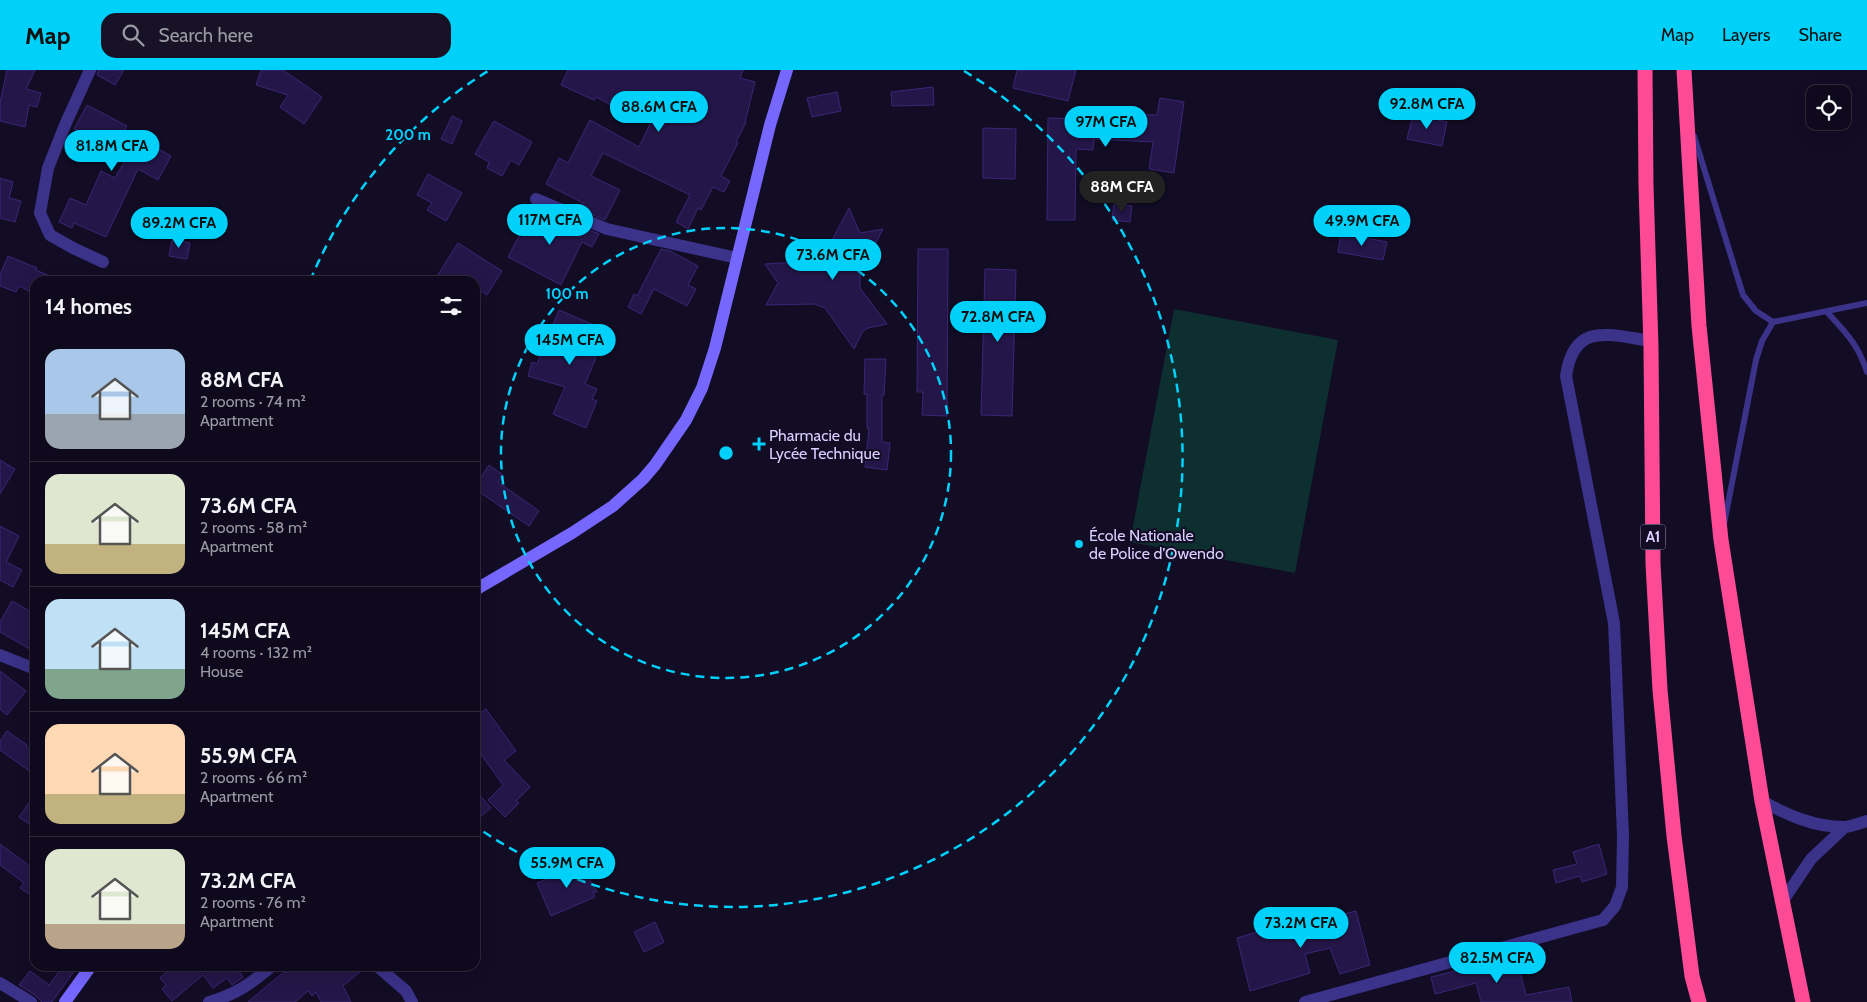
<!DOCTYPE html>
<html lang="en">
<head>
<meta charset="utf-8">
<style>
  :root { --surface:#0e091c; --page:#171225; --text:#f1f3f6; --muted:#9b9aa3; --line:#2e2a3b; --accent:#00d1fb }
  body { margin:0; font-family:Cabin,sans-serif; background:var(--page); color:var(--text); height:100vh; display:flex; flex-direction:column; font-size:19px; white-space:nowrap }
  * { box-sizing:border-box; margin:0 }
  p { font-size:16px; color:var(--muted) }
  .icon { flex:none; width:28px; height:28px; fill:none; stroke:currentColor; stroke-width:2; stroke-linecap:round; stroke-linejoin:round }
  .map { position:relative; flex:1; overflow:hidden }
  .drawer { position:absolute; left:30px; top:206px; width:450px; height:695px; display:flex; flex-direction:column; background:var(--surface); border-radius:15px; box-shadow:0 5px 20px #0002,0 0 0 1px var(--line) }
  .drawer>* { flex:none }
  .fabs { position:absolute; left:1806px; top:15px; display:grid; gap:10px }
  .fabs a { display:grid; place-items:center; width:45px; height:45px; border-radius:10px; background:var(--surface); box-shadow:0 5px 20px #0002,0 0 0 1px var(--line); font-size:25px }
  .price { position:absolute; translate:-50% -42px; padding:0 11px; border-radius:18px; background:var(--accent); color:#111; font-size:16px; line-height:32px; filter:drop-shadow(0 1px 2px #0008) }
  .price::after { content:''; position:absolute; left:50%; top:30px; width:15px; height:11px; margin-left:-8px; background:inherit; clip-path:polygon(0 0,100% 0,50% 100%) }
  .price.active { background:#222; color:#fff }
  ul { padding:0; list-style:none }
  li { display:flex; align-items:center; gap:15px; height:125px; padding:0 15px }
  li+li { border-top:1px solid var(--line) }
  li span { display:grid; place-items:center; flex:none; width:140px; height:100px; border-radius:15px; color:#555 }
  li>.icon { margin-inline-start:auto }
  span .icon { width:60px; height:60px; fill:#fffc; stroke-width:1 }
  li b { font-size:21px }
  h2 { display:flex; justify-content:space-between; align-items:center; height:60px; padding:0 15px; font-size:21px }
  header { display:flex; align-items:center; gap:30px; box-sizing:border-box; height:70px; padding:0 25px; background:var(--accent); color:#111 }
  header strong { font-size:24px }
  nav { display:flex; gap:28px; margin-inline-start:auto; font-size:18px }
  .search { width:350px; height:45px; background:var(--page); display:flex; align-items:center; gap:12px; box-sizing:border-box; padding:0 18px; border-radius:15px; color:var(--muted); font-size:19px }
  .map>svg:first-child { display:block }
  .green { fill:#0e2f30 }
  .building { fill:#241648; stroke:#3b2677 }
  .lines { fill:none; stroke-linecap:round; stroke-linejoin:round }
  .lane { stroke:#3b3289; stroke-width:6 }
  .street { stroke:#3b3289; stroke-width:12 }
  .secondary { stroke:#7667ff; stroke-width:12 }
  .highway { stroke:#ff4b95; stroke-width:15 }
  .ring { fill:none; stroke:#00d1fb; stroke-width:2.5; stroke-dasharray:9 6 }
  .poi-dot { fill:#00d1fb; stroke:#120c25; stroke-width:2 }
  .labels { text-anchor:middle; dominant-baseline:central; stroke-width:4; stroke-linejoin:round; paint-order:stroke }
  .shield { fill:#120c25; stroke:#9d95be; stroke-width:1 }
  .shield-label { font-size:15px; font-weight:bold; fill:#d9d0ff }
  .poi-label { font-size:16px; fill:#d9d0ff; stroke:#120c25; text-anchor:start }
  .centre { fill:#00d1fb; stroke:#120c25; stroke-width:2.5 }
  .ring-label { font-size:15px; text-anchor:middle; font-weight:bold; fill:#00d1fb; stroke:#120c25; stroke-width:4; stroke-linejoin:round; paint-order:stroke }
</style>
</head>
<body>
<header>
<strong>Map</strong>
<div class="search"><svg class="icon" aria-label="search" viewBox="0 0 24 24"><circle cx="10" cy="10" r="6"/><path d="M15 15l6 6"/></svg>Search here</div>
<nav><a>Map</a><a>Layers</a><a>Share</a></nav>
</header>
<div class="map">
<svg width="1867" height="932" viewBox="0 0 1867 932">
  <rect width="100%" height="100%" fill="#120c25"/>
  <path class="green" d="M1174 239 1338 270 1295 503 1130 472Z"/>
  <path class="building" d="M7 0H35L26 19 41 23 37 37 29 35 25 57 0 51V33Z
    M98 0H124L115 15 97 5Z
    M261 0H283L322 27 304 54 280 37 288 25 256 15Z
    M568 0H743L740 8 755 12 745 52H746L736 72 738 73 721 106 730 111 724 122 713 117 701 140 698 138 688 159 676 152 690 125 603 83 591 106 620 120 605 150 580 139 583 133 546 114 559 88 568 93 590 50 639 77 655 44 632 32 626 43 596 27 594 30 561 15Z
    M1017 0H1076L1068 31 1013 18Z
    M933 17 934 35 892 36 891 22Z
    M837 22 841 41 812 47 807 28Z
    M1160 28 1184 32 1174 103 1149 99 1153 72 1094 69 1093 80 1076 79 1075 150H1047L1048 48 1122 50V44L1157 45Z
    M87 35 127 56 125 60 171 86 158 110 138 99 106 167 74 153 72 158 59 152 70 128 86 135 101 101 115 108 127 87 74 59Z
    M1413 44 1447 52 1442 76 1407 69Z
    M452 46 462 51 452 74 441 69Z
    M494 51 532 72 519 95 511 90 502 106 487 98 489 92 475 84Z
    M983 58 1016 59 1015 109 983 108Z
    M428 104 462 123 446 151 427 140 432 133 417 125Z
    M0 108 13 112 9 128 21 131 15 152 0 148Z
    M1114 134 1132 136 1130 152 1112 150Z
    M849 138 860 163 883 159 860 204V218L887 254 868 258 863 261 854 279 825 238 814 234 766 235 778 213 765 194 814 191 823 187Z
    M537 140 570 157 572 153 599 164 592 177 582 172 561 215 508 187 521 162 524 164Z
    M1341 163 1387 172 1383 190 1338 182Z
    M172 170 190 173 187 189 169 186Z
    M458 173 502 201 487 225 475 217V211H434Z
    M661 179 670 181 698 196 688 215 696 219 687 236 654 219 641 244 628 237 634 224 637 226Z
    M918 179H948L947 346 922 345 923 322H917Z
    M8 186 37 198 36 200 61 211H35V224L19 216 16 222 0 216V205Z
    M985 199 1016 200 1012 346 981 345Z
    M559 240 599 257 596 265 604 268 585 314 597 319 592 329 597 331 586 358 553 344 565 317 528 306 532 292 537 294Z
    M865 289H886L884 325H882V372L890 373 887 400 865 397 869 358H867V324H864Z
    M0 390 15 399 0 424Z
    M489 395 503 405 498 412 539 441 529 456 475 419V416Z
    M0 456 19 466 6 492 22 500 13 517 0 510Z
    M12 531 35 544V582L0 562V552Z
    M0 601 26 621 7 645 0 639Z
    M486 639 516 681 504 690 530 717 516 731 519 733 505 747 488 730 503 715 475 676V647Z
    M7 661 27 675 26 677 35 684V705L0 680V671Z
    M475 720 491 738 475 751Z
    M35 724V758L19 747Z
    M0 774 34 799 35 797V828L20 818 24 813 0 795Z
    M1599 774 1607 804 1582 812 1580 806 1556 813 1553 800 1577 794 1573 782Z
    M586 793 593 809H589L597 822H593L595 827 551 846 537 813Z
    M1356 841 1370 895 1340 904 1330 878 1305 884 1310 903 1250 921 1237 868 1297 850 1298 856Z
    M655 852 664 872 644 882 634 862Z
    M1516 886 1526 925 1569 917 1572 932H1481L1476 913 1435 924 1431 907Z
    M63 896H78L52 932H42L35 925 19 915 30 901 49 915Z
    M174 896H243L238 900 243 907 232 915 227 908 213 918 203 905 172 931 162 919 166 915 160 908Z
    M294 896H367L343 916 351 932H321L316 922 312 926 308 921 295 932H248L285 901 286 903Z"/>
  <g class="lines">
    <path class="lane" d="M1694 66 1743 225 1756 241 1773 252 1867 233
      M1827 242C1846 263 1858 274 1867 302
      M1724 454 1756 290 1762 271 1773 252"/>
    <path class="street" d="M90 0 65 55 48 98 40 143 50 165 73 178 103 192
      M536 129 607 159 737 188
      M0 585 35 599
      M1762 731C1787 745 1814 757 1844 757 1851 757 1860 753 1867 751
      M1782 832 1811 789 1845 757
      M377 896 406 921 412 932
      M0 913 31 932
      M209 932C235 925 252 913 272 896
      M1305 932 1603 850 1615 836 1622 817 1623 766 1614 553 1566 306C1574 251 1609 265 1651 271"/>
    <path class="secondary" d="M475 520 572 463 613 436 643 409 655 395 686 350 702 318 715 278 770 55 787 0
      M65 932 91 896"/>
    <path class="highway" d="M1645 0 1646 116 1651 277 1653 494 1660 620 1674 766 1692 906 1699 932
      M1684 0 1699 256 1721 470 1762 731 1803 932"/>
  </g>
  <g class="ring">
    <circle cx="726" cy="383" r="225"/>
    <path d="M310 211A450 450 0 0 1 488 1M964 1A450 450 0 1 1 478 758"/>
  </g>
  <g class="poi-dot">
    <path d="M756.5 366.5h5v5h5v5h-5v5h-5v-5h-5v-5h5z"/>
    <circle cx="1079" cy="474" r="5"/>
  </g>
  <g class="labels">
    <rect class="shield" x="1640.5" y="454.5" width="25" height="25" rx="4"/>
    <g class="shield-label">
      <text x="1653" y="467">A1</text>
    </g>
    <g class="poi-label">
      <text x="769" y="365">Pharmacie du<tspan x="769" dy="18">Lycée Technique</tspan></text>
      <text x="1089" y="465">École Nationale<tspan x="1089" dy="18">de Police d’Owendo</tspan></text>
    </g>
  </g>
  <circle cx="726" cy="383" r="8" class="centre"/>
  <g class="ring-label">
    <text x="408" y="70">200 m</text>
    <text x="567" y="229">100 m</text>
  </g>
</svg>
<div class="fabs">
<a><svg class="icon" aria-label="locate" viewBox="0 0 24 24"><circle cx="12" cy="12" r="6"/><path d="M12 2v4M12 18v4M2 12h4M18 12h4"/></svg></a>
</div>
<b class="price" style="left:1427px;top:60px">92.8M CFA</b>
<b class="price" style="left:659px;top:63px">88.6M CFA</b>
<b class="price" style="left:1106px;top:78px">97M CFA</b>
<b class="price" style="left:112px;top:102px">81.8M CFA</b>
<b class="price active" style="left:1122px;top:143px">88M CFA</b>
<b class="price" style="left:550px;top:176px">117M CFA</b>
<b class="price" style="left:1362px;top:177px">49.9M CFA</b>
<b class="price" style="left:179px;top:179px">89.2M CFA</b>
<b class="price" style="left:833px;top:211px">73.6M CFA</b>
<b class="price" style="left:998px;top:273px">72.8M CFA</b>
<b class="price" style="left:570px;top:296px">145M CFA</b>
<b class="price" style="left:567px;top:819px">55.9M CFA</b>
<b class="price" style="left:1301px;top:879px">73.2M CFA</b>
<b class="price" style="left:1497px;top:914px">82.5M CFA</b>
<section class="drawer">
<h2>14 homes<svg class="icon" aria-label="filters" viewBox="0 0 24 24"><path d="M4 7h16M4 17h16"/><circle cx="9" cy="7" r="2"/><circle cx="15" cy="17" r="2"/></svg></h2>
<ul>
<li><span style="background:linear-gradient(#a9c7e8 65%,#9aa5b1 0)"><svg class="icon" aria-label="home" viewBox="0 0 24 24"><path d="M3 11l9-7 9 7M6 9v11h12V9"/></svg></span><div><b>88M CFA</b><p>2 rooms · 74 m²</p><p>Apartment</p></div></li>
<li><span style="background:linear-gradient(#dfe7d0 70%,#c2b280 0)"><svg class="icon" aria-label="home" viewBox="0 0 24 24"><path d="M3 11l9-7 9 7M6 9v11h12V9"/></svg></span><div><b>73.6M CFA</b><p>2 rooms · 58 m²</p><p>Apartment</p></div></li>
<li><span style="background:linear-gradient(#bfe0f5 70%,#7fa58c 0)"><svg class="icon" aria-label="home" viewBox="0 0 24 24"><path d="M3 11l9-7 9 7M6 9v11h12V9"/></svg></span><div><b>145M CFA</b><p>4 rooms · 132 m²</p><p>House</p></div></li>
<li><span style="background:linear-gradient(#ffd9b3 70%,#c2b280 0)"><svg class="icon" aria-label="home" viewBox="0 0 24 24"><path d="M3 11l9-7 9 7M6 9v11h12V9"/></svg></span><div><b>55.9M CFA</b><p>2 rooms · 66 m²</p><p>Apartment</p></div></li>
<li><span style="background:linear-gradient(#dfe7d0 75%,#b9a48a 0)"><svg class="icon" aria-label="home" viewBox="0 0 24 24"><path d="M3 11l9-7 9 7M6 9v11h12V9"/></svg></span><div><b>73.2M CFA</b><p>2 rooms · 76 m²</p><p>Apartment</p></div></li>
</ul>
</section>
</div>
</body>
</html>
